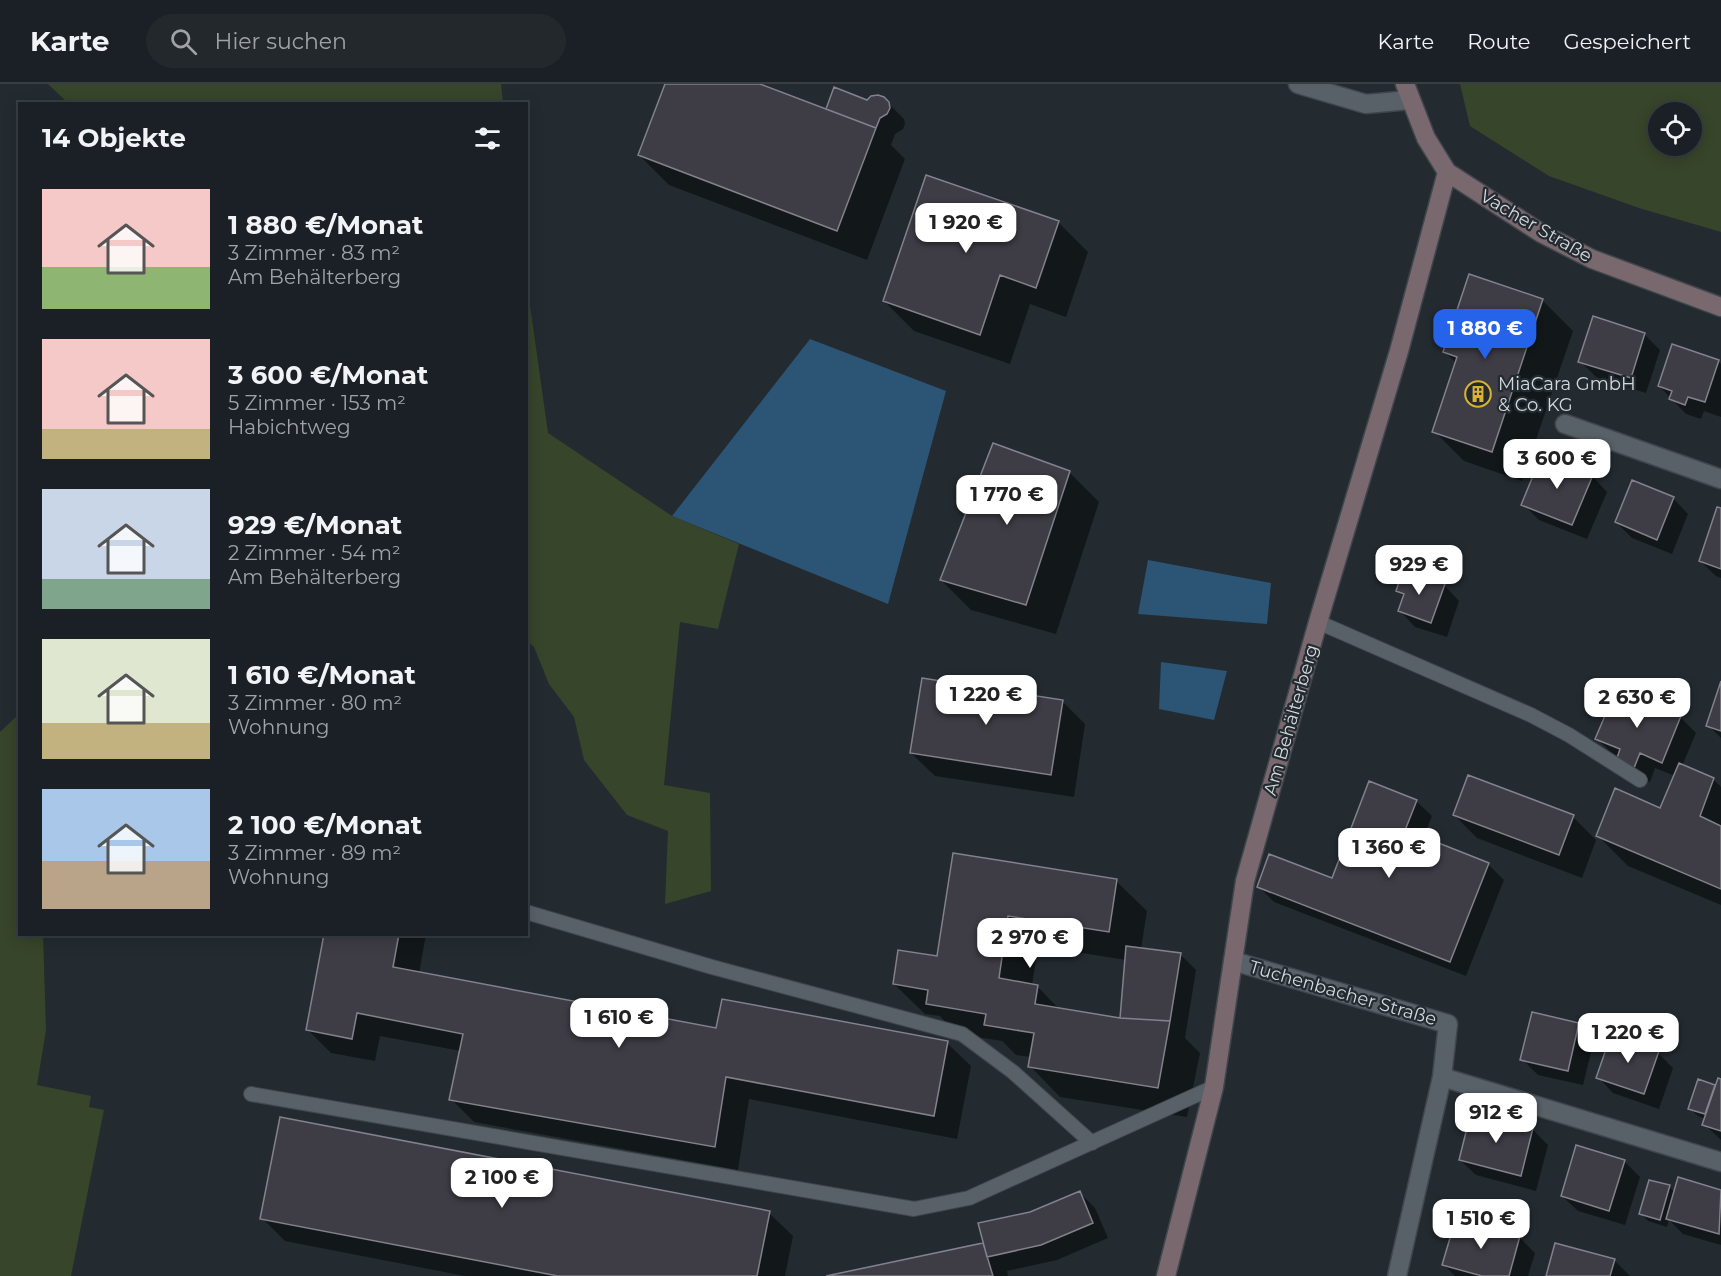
<!DOCTYPE html>
<html lang="de">
<head>
<meta charset="utf-8">
<style>
  :root { --surface:#1a2025; --page:#23282d; --text:#f1f3f6; --muted:#9fa3a7; --line:#383e42; --accent:#2563eb }
  body { margin:0; font-family:Montserrat,sans-serif; background:var(--page); color:var(--text); height:100vh; display:flex; flex-direction:column; font-size:22px; white-space:nowrap }
  * { box-sizing:border-box; margin:0 }
  p { font-size:20px; color:var(--muted) }
  .icon { flex:none; width:33px; height:33px; fill:none; stroke:currentColor; stroke-width:2; stroke-linecap:round; stroke-linejoin:round }
  .map { position:relative; flex:1; overflow:hidden }
  .details { position:absolute; left:18px; top:18px; width:510px; height:834px; display:flex; flex-direction:column; background:var(--surface); border-radius:0px; box-shadow:0 3px 15px #0003,0 0 0 2px var(--line) }
  .details>* { flex:none }
  .buttons { position:absolute; left:1648px; top:18px; display:grid; gap:12px }
  .buttons a { display:grid; place-items:center; width:54px; height:54px; border-radius:50%; background:var(--surface); box-shadow:0 3px 15px #0003,0 0 0 2px var(--line); font-size:30px }
  .price { position:absolute; translate:-50% -51px; padding:0 14px; border-radius:12px; background:#fff; color:#222; font-size:20px; line-height:39px; filter:drop-shadow(0 2px 3px #0008) }
  .price::after { content:''; position:absolute; left:50%; top:36px; width:18px; height:14px; margin-left:-9px; background:inherit; clip-path:polygon(0 0,100% 0,50% 100%) }
  .price.active { background:var(--accent); color:#fff }
  ul { padding:0; list-style:none }
  li { display:flex; align-items:center; gap:18px; height:150px; padding:0 24px }
  li span { display:grid; place-items:center; flex:none; width:168px; height:120px; border-radius:0px; color:#555 }
  li>.icon { margin-inline-start:auto }
  span .icon { width:72px; height:72px; fill:#fffc; stroke-width:1 }
  li b { font-size:26px }
  h2 { display:flex; justify-content:space-between; align-items:center; height:72px; padding:0 24px; font-size:26px }
  header { display:flex; align-items:center; gap:36px; box-sizing:border-box; height:84px; padding:0 30px; background:var(--surface); border-bottom:2px solid var(--line) }
  header strong { font-size:28px }
  nav { display:flex; gap:33px; margin-inline-start:auto; font-size:21px }
  .search { width:420px; height:54px; background:var(--page); display:flex; align-items:center; gap:15px; box-sizing:border-box; padding:0 21px; border-radius:33px; color:var(--muted); font-size:22px }
  .map>svg:first-child { display:block }
  .green { fill:#37452a; fill-rule:evenodd }
  .water { fill:#2c5474 }
  .shadow { fill:#0007; fill-rule:evenodd }
  .building { fill:#3e3d46; stroke:#83818b; stroke-width:1.5 }
  .lines { fill:none; stroke-linecap:round; stroke-linejoin:round }
  .lane-casing { stroke:#40464c; stroke-width:16 }
  .street-casing { stroke:#40464c; stroke-width:21 }
  .secondary-casing { stroke:#40464c; stroke-width:21 }
  .lane { stroke:#586168; stroke-width:14 }
  .street { stroke:#586168; stroke-width:18 }
  .secondary { stroke:#79696e; stroke-width:18 }
  .labels { text-anchor:middle; dominant-baseline:central; stroke-width:4.5; stroke-linejoin:round; paint-order:stroke }
  .street-label { font-size:18px; fill:#d3d8dc; stroke:#232b31 }
  .poi-label { font-size:18px; fill:#d3d8dc; stroke:#232b31; text-anchor:start }
</style>
</head>
<body>
<header>
<strong>Karte</strong>
<div class="search"><svg class="icon" aria-label="search" viewBox="0 0 24 24"><circle cx="10" cy="10" r="6"/><path d="M15 15l6 6"/></svg>Hier suchen</div>
<nav><a>Karte</a><a>Route</a><a>Gespeichert</a></nav>
</header>
<div class="map">
<svg width="1721" height="1192" viewBox="0 0 1721 1192">
  <rect width="100%" height="100%" fill="#232b31"/>
  <path class="green" d="M48 0H501L503 19 69 20Z
    M1460 0H1721V148L1639 124 1549 92 1470 42ZM1659 28H1692V62H1659Z
    M526 193 548 349 672 432 739 460 718 545 680 538 664 701 710 709 711 807 665 820 668 747 627 731 584 676 574 633 549 600 534 563 527 556Z
    M19 630 20 850 43 851 46 946 37 1001 91 1012 89 1023 104 1026 71 1192H0V648Z"/>
  <path class="water" d="M810 255 946 307 888 520 672 432Z
    M1148 476 1271 499 1267 540 1138 530Z
    M1161 578 1227 587 1214 636 1159 625Z"/>
  <path class="shadow" d="M666 0H756L827 27 835 5 868 18 888 19 904 35 905 40 903 45 895 50 891 61 905 75 867 176 669 101 639 71Z
    M1058 138 1088 168 1066 233 1030 220 1010 280 914 247 884 217Z
    M1470 192 1543 217 1573 247 1522 397 1464 377 1434 347 1457 280 1445 268Z
    M1644 250 1660 266 1646 309 1596 293 1580 277Z
    M1718 277 1721 280V333L1704 327 1701 335 1686 330 1659 302Z
    M1069 388 1099 418 1056 550 971 526 941 496Z
    M1592 392 1607 408 1587 455 1539 436 1523 420Z
    M1673 414 1688 430 1672 470 1632 454 1616 438Z
    M1721 426V494L1716 492 1700 477Z
    M1444 501 1459 517 1447 553 1415 543 1400 527 1404 513 1398 507Z
    M1721 602V654L1708 641Z
    M1062 617 1085 640 1074 713 935 692 911 669Z
    M1680 633 1696 649 1682 682 1713 695 1721 703V821L1628 782 1598 752 1661 726 1675 692 1655 684 1650 698 1633 692 1619 673 1613 670 1597 655Z
    M1416 717 1432 732 1423 755 1488 780 1504 796 1466 892 1274 818 1258 802 1333 796Z
    M1454 731 1573 733 1596 756 1582 794 1477 754Z
    M955 771 1116 797 1147 827 1141 865 1181 871 1196 886 1185 954 1200 969 1187 1033 1060 1013 1030 982 1031 973 1016 971 1002 957 957 950 940 932 925 930 894 900 938 874ZM1038 862 1126 876 1125 936 1060 926 1037 902 1032 901Z
    M326 850H426L419 890 717 946 947 959 971 982 957 1055 749 1015 738 1086 474 1038 451 1015 461 967 380 952 375 977 331 969 308 946Z
    M1578 941 1594 956 1583 1001 1538 991 1522 975Z
    M1658 969 1673 984 1659 1025 1613 1009 1598 993Z
    M1721 997V1056L1704 1040 1706 1035 1698 1032 1690 1025 1714 1002 1716 1004Z
    M1532 1045 1548 1061 1536 1107 1476 1091 1460 1076Z
    M1624 1077 1640 1093 1625 1141 1578 1127 1562 1112Z
    M1679 1095 1721 1108V1161L1683 1150 1669 1136 1667 1143 1648 1137 1641 1129 1669 1103 1675 1108Z
    M1080 1109 1095 1124 1108 1154 1057 1176 1007 1187 1008 1192H833L983 1160 986 1164 1031 1130Z
    M769 1129 793 1152 785 1192H465L285 1157 262 1134Z
    M1519 1153 1535 1169 1528 1192H1455L1444 1181Z
    M1614 1176 1630 1192H1547Z"/>
  <path class="building" d="M665 0H760L876 44 837 147 638 71Z
    M834 3 867 16 871 12 878 11 884 13 889 18 890 24 887 30 880 34 876 44 826 25Z
    M926 91 1059 137 1036 204 1000 191 980 251 883 217Z
    M1469 190 1543 215 1492 368 1432 348 1457 273 1443 268Z
    M1593 232 1645 249 1631 294 1578 278Z
    M1672 260 1719 276 1705 318 1688 313 1685 321 1669 315 1672 307 1658 302Z
    M993 359 1070 387 1026 521 940 496Z
    M1542 370 1593 391 1572 441 1521 421Z
    M1632 396 1674 413 1657 456 1615 438Z
    M1717 423 1721 424V485L1699 477Z
    M1403 486 1445 500 1431 539 1398 527 1404 510 1396 507Z
    M922 594 1063 616 1051 691 910 669Z
    M1721 597V647L1706 642Z
    M1616 606 1681 632 1662 679 1640 669 1634 684 1616 677 1620 665 1595 655Z
    M1679 679 1714 694 1700 732 1721 742V805L1596 752 1615 704 1660 724Z
    M1468 691 1574 731 1559 771 1453 731Z
    M1369 697 1417 716 1402 754 1418 760 1421 752 1489 779 1450 878 1257 803 1269 770 1332 794Z
    M953 769 1117 795 1109 848 1008 832 999 894 1038 901 1035 920 1120 934 1170 937 1158 1004 1028 983 1034 949 984 941 986 930 926 920 928 906 893 900 898 866 937 872Z
    M324 850H399L393 883 716 944 722 915 948 957 934 1032 726 993 715 1063 449 1016 463 950 357 929 352 955 306 946Z
    M1126 862 1181 869 1170 937 1120 934Z
    M1532 928 1579 939 1568 987 1520 976Z
    M1611 951 1659 967 1644 1010 1596 994Z
    M1718 994 1721 995V1047L1702 1041Z
    M1698 995 1715 1001 1705 1030 1688 1025Z
    M1471 1028 1533 1044 1521 1092 1459 1076Z
    M280 1033 770 1127 757 1192H558L260 1135Z
    M1576 1061 1625 1076 1609 1127 1561 1112Z
    M1678 1093 1721 1106 1719 1150 1666 1135Z
    M1649 1096 1670 1101 1660 1136 1639 1130Z
    M1080 1107 1093 1139 1041 1161 987 1173 978 1139 1030 1128Z
    M1456 1134 1520 1152 1509 1192H1482L1442 1181Z
    M983 1159 993 1192H826Z
    M1555 1159 1615 1175 1610 1192H1546Z"/>
  <g class="lines">
    <g class="lane-casing">
      <path id="lane" d="M1318 538 1531 631 1569 651 1640 696
        M526 828 712 883 962 950 1013 988 1092 1059
        M251 1010 914 1125 969 1114 1214 1003"/>
    </g>
    <g class="street-casing">
      <path id="street" d="M1298 0 1366 20 1410 16
        M1565 340 1721 395
        M1233 877 1448 940 1442 993 1397 1192
        M1442 993 1721 1078"/>
    </g>
    <g class="secondary-casing">
      <path id="secondary" d="M1405 0 1426 54 1447 88 1541 149 1592 175 1721 223
        M1166 1192 1214 1003 1245 797 1318 538 1399 267 1447 88"/>
    </g>
    <use href="#lane" class="lane"/>
    <use href="#street" class="street"/>
    <use href="#secondary" class="secondary"/>
  </g>
  <defs>
    <g id="building-ring" transform="scale(1.35)"><circle r="9.5" fill="#232b31" stroke="#dab333" stroke-width="1.5"/><path d="M-4-6H4V6H1V3H-1V6H-4ZM-2.5-4.3h1.7v1.8h-1.7ZM.8-4.3h1.7v1.8H.8ZM-2.5-1h1.7V.8h-1.7ZM.8-1h1.7V.8H.8Z" fill="#dab333"/></g>
  </defs>
  <g fill-rule="evenodd">
    <use href="#building-ring" x="1478" y="310"/>
  </g>
  <g class="labels">
    <g class="street-label">
      <text transform="translate(1536 142) rotate(30)">Vacher Straße</text>
      <text transform="translate(1291 636) rotate(-74)">Am Behälterberg</text>
      <text transform="translate(1343 909) rotate(16)">Tuchenbacher Straße</text>
    </g>
    <g class="poi-label">
      <text x="1498" y="300">MiaCara GmbH<tspan x="1498" dy="21">&amp; Co. KG</tspan></text>
    </g>
  </g>
</svg>
<div class="buttons">
<a><svg class="icon" aria-label="locate" viewBox="0 0 24 24"><circle cx="12" cy="12" r="6"/><path d="M12 2v4M12 18v4M2 12h4M18 12h4"/></svg></a>
</div>
<b class="price" style="left:966px;top:170px">1 920 €</b>
<b class="price active" style="left:1485px;top:276px">1 880 €</b>
<b class="price" style="left:1557px;top:406px">3 600 €</b>
<b class="price" style="left:1007px;top:442px">1 770 €</b>
<b class="price" style="left:1419px;top:512px">929 €</b>
<b class="price" style="left:986px;top:642px">1 220 €</b>
<b class="price" style="left:1637px;top:645px">2 630 €</b>
<b class="price" style="left:1389px;top:795px">1 360 €</b>
<b class="price" style="left:1030px;top:885px">2 970 €</b>
<b class="price" style="left:619px;top:965px">1 610 €</b>
<b class="price" style="left:1628px;top:980px">1 220 €</b>
<b class="price" style="left:1496px;top:1060px">912 €</b>
<b class="price" style="left:502px;top:1125px">2 100 €</b>
<b class="price" style="left:1481px;top:1166px">1 510 €</b>
<section class="details">
<h2>14 Objekte<svg class="icon" aria-label="filters" viewBox="0 0 24 24"><path d="M4 7h16M4 17h16"/><circle cx="9" cy="7" r="2"/><circle cx="15" cy="17" r="2"/></svg></h2>
<ul>
<li><span style="background:linear-gradient(#f6c9c9 65%,#8fb573 0)"><svg class="icon" aria-label="home" viewBox="0 0 24 24"><path d="M3 11l9-7 9 7M6 9v11h12V9"/></svg></span><div><b>1 880 €/Monat</b><p>3 Zimmer · 83 m²</p><p>Am Behälterberg</p></div></li>
<li><span style="background:linear-gradient(#f6c9c9 75%,#c2b280 0)"><svg class="icon" aria-label="home" viewBox="0 0 24 24"><path d="M3 11l9-7 9 7M6 9v11h12V9"/></svg></span><div><b>3 600 €/Monat</b><p>5 Zimmer · 153 m²</p><p>Habichtweg</p></div></li>
<li><span style="background:linear-gradient(#c9d6e8 75%,#7fa58c 0)"><svg class="icon" aria-label="home" viewBox="0 0 24 24"><path d="M3 11l9-7 9 7M6 9v11h12V9"/></svg></span><div><b>929 €/Monat</b><p>2 Zimmer · 54 m²</p><p>Am Behälterberg</p></div></li>
<li><span style="background:linear-gradient(#dfe7d0 70%,#c2b280 0)"><svg class="icon" aria-label="home" viewBox="0 0 24 24"><path d="M3 11l9-7 9 7M6 9v11h12V9"/></svg></span><div><b>1 610 €/Monat</b><p>3 Zimmer · 80 m²</p><p>Wohnung</p></div></li>
<li><span style="background:linear-gradient(#a9c7e8 60%,#b9a48a 0)"><svg class="icon" aria-label="home" viewBox="0 0 24 24"><path d="M3 11l9-7 9 7M6 9v11h12V9"/></svg></span><div><b>2 100 €/Monat</b><p>3 Zimmer · 89 m²</p><p>Wohnung</p></div></li>
</ul>
</section>
</div>
</body>
</html>
